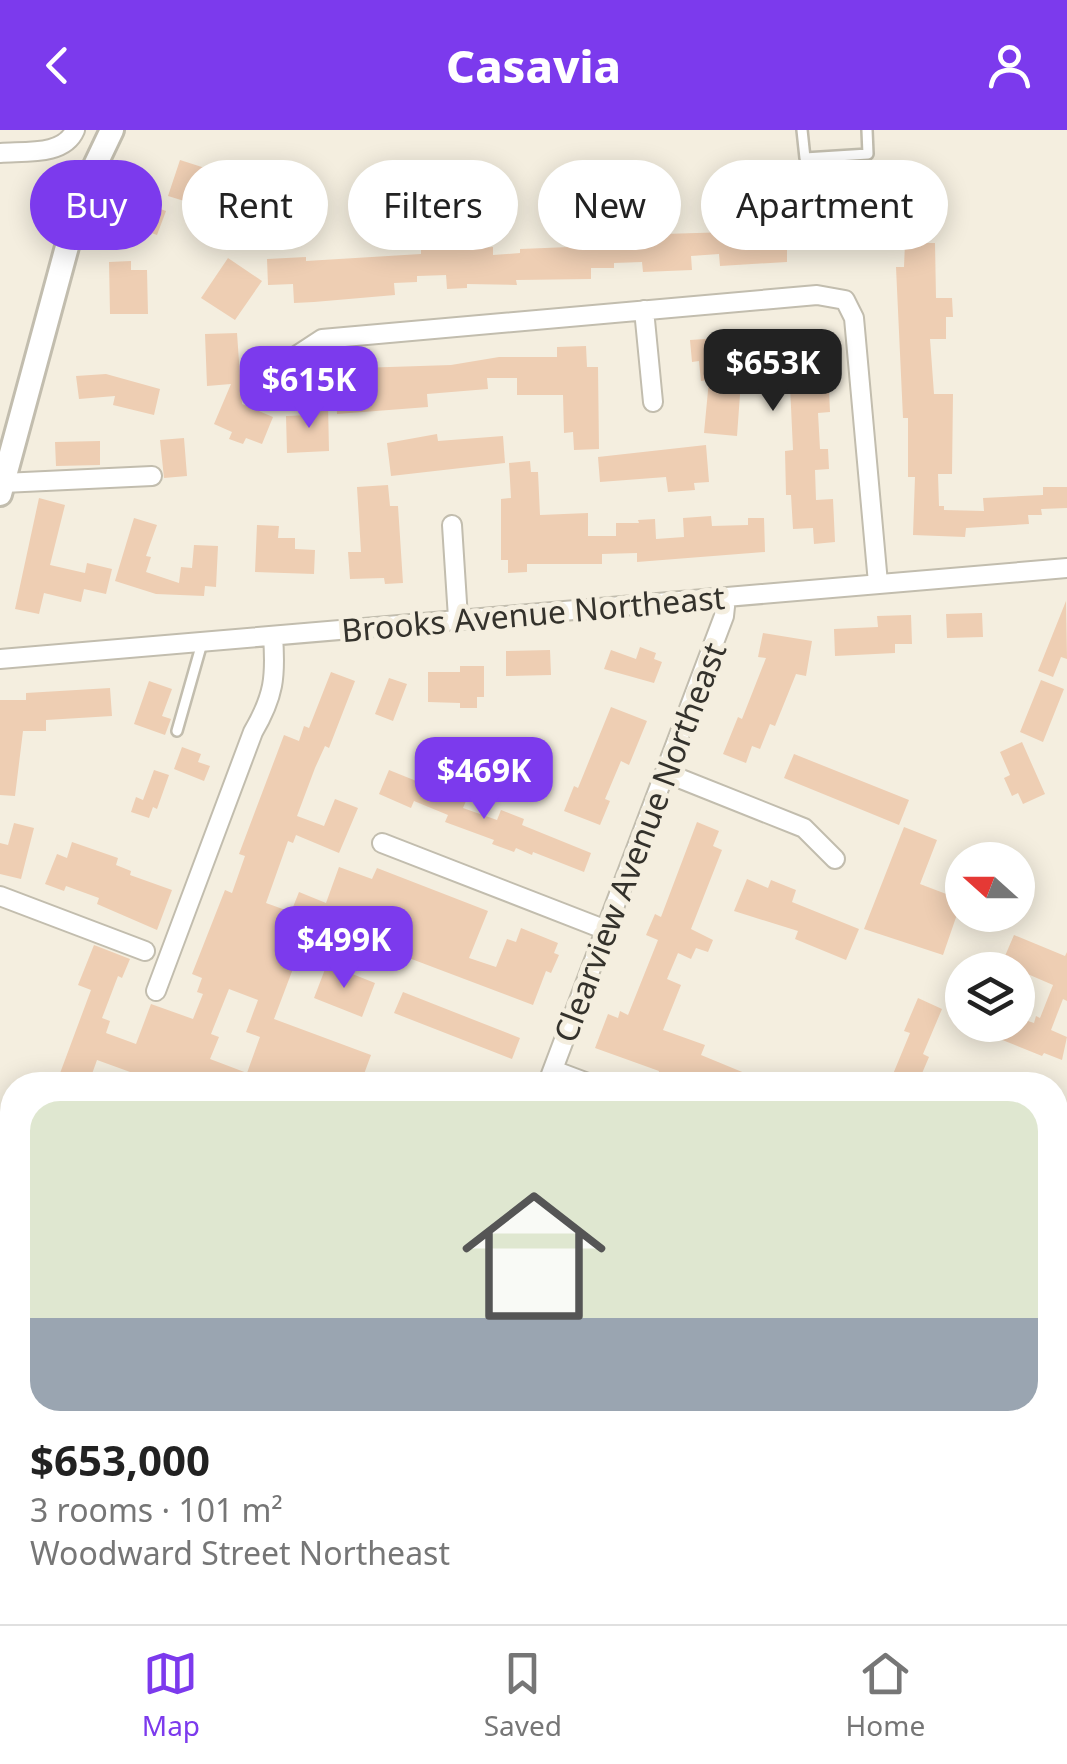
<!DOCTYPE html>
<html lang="en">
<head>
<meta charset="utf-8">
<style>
  :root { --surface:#fff; --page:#f2f2f2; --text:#222; --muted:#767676; --line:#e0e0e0; --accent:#7c3aed }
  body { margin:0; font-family:"Noto Sans",sans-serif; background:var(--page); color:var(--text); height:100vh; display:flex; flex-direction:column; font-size:38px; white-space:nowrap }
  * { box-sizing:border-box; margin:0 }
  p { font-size:32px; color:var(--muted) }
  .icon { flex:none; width:55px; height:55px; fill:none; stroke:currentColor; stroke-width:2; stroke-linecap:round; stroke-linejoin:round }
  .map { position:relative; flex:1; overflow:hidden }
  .sheet { position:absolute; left:0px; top:942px; width:1068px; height:552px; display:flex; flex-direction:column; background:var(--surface); border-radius:40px 40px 0 0; box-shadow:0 5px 25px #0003 }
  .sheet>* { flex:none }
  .hud { position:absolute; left:30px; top:30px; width:1008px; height:90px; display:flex; gap:20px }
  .needle { width:65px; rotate:291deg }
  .fabs { position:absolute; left:945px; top:712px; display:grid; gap:20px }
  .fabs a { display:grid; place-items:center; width:90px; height:90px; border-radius:50%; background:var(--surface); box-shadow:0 5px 25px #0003; font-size:50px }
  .price { position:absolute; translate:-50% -85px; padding:0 22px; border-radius:20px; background:var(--accent); color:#fff; font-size:32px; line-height:65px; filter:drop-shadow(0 2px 5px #0008) }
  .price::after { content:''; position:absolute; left:50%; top:60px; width:30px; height:22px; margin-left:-15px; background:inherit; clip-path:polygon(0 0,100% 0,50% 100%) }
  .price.active { background:#222; color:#fff }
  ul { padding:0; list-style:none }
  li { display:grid; align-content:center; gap:20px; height:530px; padding:0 30px }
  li+li { border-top:2px solid var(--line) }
  li span { display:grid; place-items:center; height:310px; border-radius:30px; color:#555 }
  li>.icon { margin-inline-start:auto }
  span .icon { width:180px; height:180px; fill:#fffc; stroke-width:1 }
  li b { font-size:42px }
  .pill { padding:0 35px; border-radius:45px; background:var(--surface); box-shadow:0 5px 25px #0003; font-size:35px; line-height:90px }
  .pill.active { background:var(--accent); color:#fff }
  header { display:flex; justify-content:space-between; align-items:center; height:130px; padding:0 30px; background:var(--accent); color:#fff; font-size:45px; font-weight:800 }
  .tab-bar { display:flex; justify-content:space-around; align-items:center; height:140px; border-top:2px solid var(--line); background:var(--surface); font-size:28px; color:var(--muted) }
  .tab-bar a { display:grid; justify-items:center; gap:5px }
  .tab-bar .active { color:var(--accent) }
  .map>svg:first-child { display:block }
  .building { fill:#eeceb3; fill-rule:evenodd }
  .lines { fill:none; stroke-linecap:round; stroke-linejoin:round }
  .service-casing { stroke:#c2bdae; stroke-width:14 }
  .minor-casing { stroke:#c2bdae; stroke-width:22 }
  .tertiary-casing { stroke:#c2bdae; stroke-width:28 }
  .service { stroke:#fff; stroke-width:9 }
  .minor { stroke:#fff; stroke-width:18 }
  .tertiary { stroke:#fff; stroke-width:22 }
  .labels { text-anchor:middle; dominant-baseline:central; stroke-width:10; stroke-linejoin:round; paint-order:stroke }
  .street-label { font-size:32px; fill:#34322c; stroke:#f4eedf }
</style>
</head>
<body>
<header><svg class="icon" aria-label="back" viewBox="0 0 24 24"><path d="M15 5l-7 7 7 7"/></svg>Casavia<svg class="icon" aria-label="person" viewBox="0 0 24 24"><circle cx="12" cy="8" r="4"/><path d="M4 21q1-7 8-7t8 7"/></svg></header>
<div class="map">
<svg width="1067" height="1494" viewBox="0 0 1067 1494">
  <rect width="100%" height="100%" fill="#f4eedf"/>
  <path class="building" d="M180 30 205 38 194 74 168 66Z
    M908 59 937 90 912 113H935L936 168H952L953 187H946V209H930L934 264H953L952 344H938L939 376H944V380L984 381 983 368 1043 365V357H1067V378L1041 379 1042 385H1028L1029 394 966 398 965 407 913 405 915 347H908V288H903L897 159 896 137H904L905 113 879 86Z
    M127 67 166 81 157 105 140 99 134 116 112 108Z
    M766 83H788V91L817 90V86L859 83 860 116 787 119V132L720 136 719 124 691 126 692 140 643 142 642 132 614 133V138H591V149L516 150 517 155 467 154V158L447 159 446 145 417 146V152L394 153 395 165 314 172 294 173 293 154 268 155 267 129 306 127V131L421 124V119L449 118 448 110 465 109V119L493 117V125L520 123V119L570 117V100L588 99V106H618V103L643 102 642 97 662 96 663 104 766 101Z
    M228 128 262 151 235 190 201 168Z
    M131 131V140H147L148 184H110L109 132Z
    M806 202 809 262 829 260 830 282 818 283 820 319H828L829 339 815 340 816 370 833 369 835 412 814 414 813 398 793 399 791 365H786L785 321 793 320 789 234 742 237 737 306 704 303 709 250 701 251 699 231 692 232 690 210Z
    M237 203 242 274 273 287 262 314 246 308 243 314 229 309 232 302 214 294 231 254 207 256 205 204Z
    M586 216 587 237H598L599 319 574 320 573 302 564 303 563 265H517V248H487L488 259 427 264 428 277 337 284 336 261 361 259 359 238 451 235 499 227H557V217Z
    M106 244 160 259 154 285 113 275 115 266 79 269 76 246Z
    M328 274 329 321 287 323 286 286 309 285 308 275Z
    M437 304 438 311 503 306 505 333 391 346 387 313Z
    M184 308 187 346 164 348 160 310Z
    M100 311V335L56 336 55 312Z
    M706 315 709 352 694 353 695 360 668 362 666 347 600 352 598 327Z
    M530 331 531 342H538L540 385 588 383V406H616V393H639L638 390 655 389 656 409 684 407 683 388 711 386 712 396 748 395V388H764L765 422 637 432V423L602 424V434H527V442L508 443V430H501V369L511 368 509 333Z
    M388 355 390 376H398L403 453 385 454 384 448 350 449 348 422H361L357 357Z
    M39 368 65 375 50 435 85 443 87 433 112 439 106 464 84 459 81 472 44 463 39 484 15 479Z
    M134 388 157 395 146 426 151 427 146 442 179 453 181 437 192 438 194 415 218 416 216 457 205 456 204 466 156 464 115 451Z
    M257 395 279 396 278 408H295V419L315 420 314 444 255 442Z
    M1066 471 1067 529 1061 527 1053 547 1038 541Z
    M982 483 983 507 947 508 946 484Z
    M911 485 912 514H895V523L835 526 834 499 878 497 877 486Z
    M763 503 812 511 806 546 796 544 775 596 770 594 760 619 752 616 746 633 723 624 738 587 742 589 766 528 758 527Z
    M640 517 656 523 654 529 662 532 654 553 604 539 611 520 636 529Z
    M550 520 551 545 506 546V521Z
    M460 536H484V567H477V578H460V573L428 572V542H460Z
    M331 542 355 551 329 618 325 616 315 638 297 686 324 696 335 669 358 678 339 723 296 705 293 713 288 711 266 773 291 782 299 762 326 773 339 737 372 749 377 738 488 781 469 828 496 837 507 809 516 812 521 798 558 813 554 823 559 825 551 843 546 841 533 875 311 791 274 889 371 925 360 955H166L97 930 88 955 66 952 67 949 59 946 91 860 78 855 94 815 130 829 122 848 118 846 102 888 110 891 106 903 136 914 151 874 193 889 203 864 197 862 202 848 192 844 225 760 232 763 245 726 239 724 284 605 299 611 304 596 309 598ZM229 859 258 870 246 902 260 907 247 943 210 929 219 907 211 904Z
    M389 548 407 554 393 591 375 584Z
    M1041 550 1064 559 1043 612 1020 602Z
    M149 551 172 559 162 586 171 589 165 605 134 594Z
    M110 558 112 586 46 590V601H23L15 666 0 665V570H26V563Z
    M611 577 647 591 629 635 621 631 605 669 610 671 600 695 564 681 574 656 578 658Z
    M1022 612 1045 664 1023 674 1018 663 1012 666 1004 648 1010 645 1000 622Z
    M182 617 201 624 198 632 210 636 204 651 174 639Z
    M794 624 909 670 899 695 784 648Z
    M154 640 169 645 157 679 153 677 149 688 131 682 136 667 143 670Z
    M389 640 466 671 463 678 497 690 501 680 524 689 522 695 591 723 584 742 533 722 532 725 516 718 514 722 492 714 494 710 445 692 448 685 414 671 411 678 379 664Z
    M697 692 719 701 713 716 722 720 691 799 713 810 708 822 696 818 691 829 678 823 667 849 681 855 663 900 705 915 701 925 774 955H684L658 945 659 941 595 918 608 884 618 888 620 881 628 885 658 810 646 805 655 784 661 787Z
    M14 693 34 698 21 749 0 744V713L8 715Z
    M904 697 937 710 920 754 962 770 943 825 864 799Z
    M72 712 118 728 116 735 131 741 130 745 172 760 157 800 97 774 99 768 66 756 64 761 45 754 57 724 67 728Z
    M747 749 768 758 771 750 796 760 792 772 859 799 846 830 795 809 798 801 734 781Z
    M1014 805 1065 826 1067 822V871L1063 869 1051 900 1067 907 1062 930 1044 923 1042 926 970 897 1018 895 1019 888 1034 893 1036 886 1040 888 1053 855 1002 833Z
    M327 834 375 853 362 887 314 868Z
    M403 862 520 908 512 929 394 883Z
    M918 868 942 879 923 924 929 927 917 955H905L891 949 910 903 904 901Z"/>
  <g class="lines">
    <g class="service-casing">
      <path id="service" d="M802 0 805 28 868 24 867 0
        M177 601 202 513"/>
    </g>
    <g class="minor-casing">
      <path id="minor" d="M0 23C25 21 64 26 75 0
        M644 180 653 272
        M293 228 322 209 817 165 845 170 854 188 878 453
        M3 353 152 346
        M452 395 458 488
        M0 529 1067 438
        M666 643 804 698 835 729
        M382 713 606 800
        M0 766 145 821
        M156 861 253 602C274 566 276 547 273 506
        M553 940 593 955
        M547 955 724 486 726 467
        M973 955V953
        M1055 1112 1067 1116
        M1055 1272 1067 1240
        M1055 1401 1067 1405
        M0 1483 26 1494
        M339 1494 344 1482
        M656 1494 660 1482
        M970 1494 974 1482"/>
    </g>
    <g class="tertiary-casing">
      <path id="tertiary" d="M0 364 81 65 112 0"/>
    </g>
    <use href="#service" class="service"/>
    <use href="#minor" class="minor"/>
    <use href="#tertiary" class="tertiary"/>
  </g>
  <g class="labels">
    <g class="street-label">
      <text transform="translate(533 483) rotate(-5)">Brooks Avenue Northeast</text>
      <text transform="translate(639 712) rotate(-69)">Clearview Avenue Northeast</text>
    </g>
  </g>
</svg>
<div class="fabs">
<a><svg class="needle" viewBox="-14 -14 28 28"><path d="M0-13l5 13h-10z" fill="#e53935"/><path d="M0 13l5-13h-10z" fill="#767676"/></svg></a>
<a><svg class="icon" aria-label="layers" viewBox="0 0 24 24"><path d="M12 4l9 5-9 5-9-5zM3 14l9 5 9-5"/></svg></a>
</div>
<b class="price active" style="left:773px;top:284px">$653K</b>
<b class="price" style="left:309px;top:301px">$615K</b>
<b class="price" style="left:484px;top:692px">$469K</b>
<b class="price" style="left:344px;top:861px">$499K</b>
<div class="hud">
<a class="pill active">Buy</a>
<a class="pill">Rent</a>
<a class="pill">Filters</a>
<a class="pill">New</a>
<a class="pill">Apartment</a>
</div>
<section class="sheet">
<ul>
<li><span style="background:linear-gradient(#dfe7d0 70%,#9aa5b1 0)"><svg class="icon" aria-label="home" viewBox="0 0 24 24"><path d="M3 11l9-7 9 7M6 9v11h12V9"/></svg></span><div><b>$653,000</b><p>3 rooms · 101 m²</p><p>Woodward Street Northeast</p></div></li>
</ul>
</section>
</div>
<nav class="tab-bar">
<a class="active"><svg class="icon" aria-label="map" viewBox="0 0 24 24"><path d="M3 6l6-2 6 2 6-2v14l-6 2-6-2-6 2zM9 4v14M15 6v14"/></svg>Map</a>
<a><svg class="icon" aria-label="saved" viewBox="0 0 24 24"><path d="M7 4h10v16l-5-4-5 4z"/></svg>Saved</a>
<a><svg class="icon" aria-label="home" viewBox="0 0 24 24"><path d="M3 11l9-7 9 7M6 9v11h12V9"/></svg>Home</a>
</nav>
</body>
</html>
